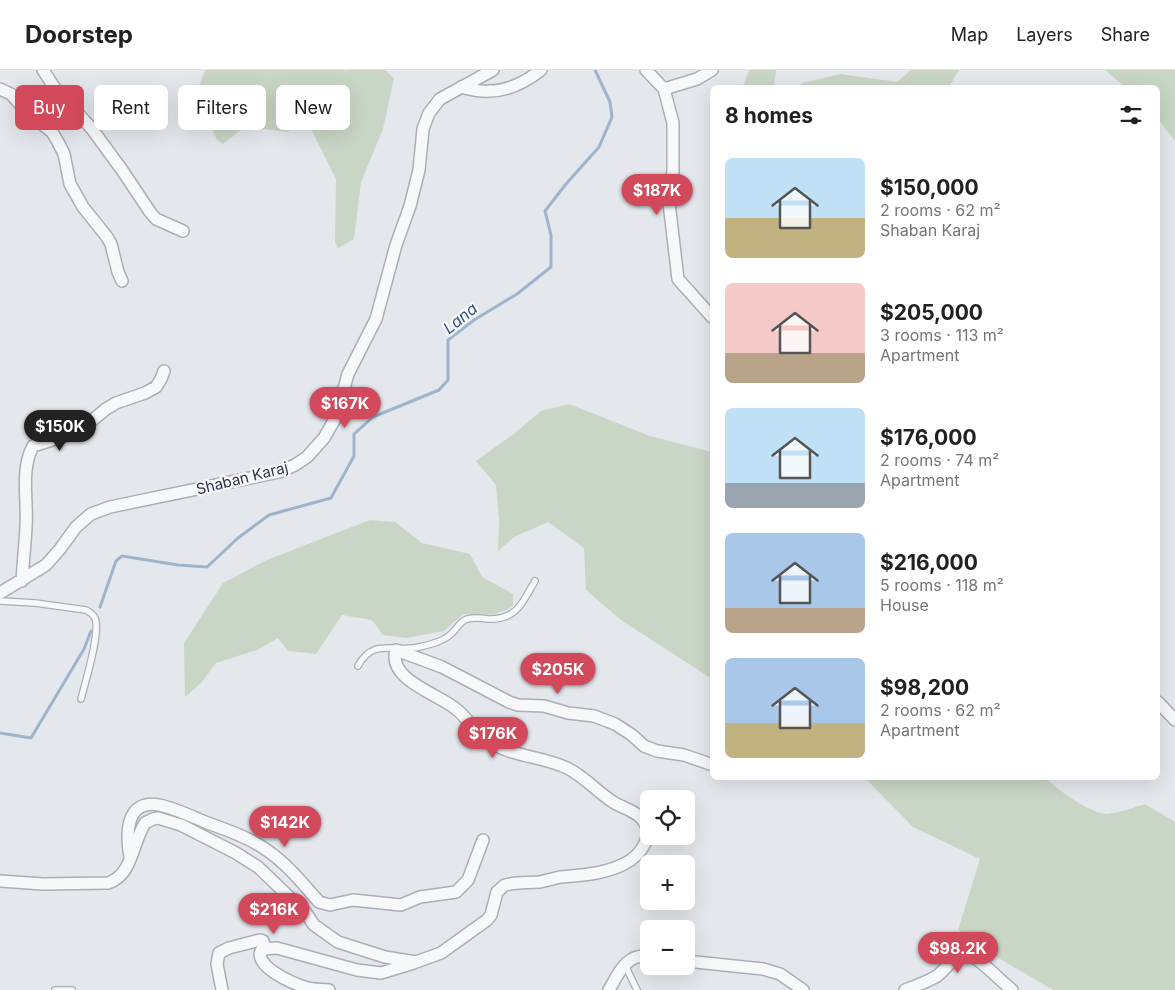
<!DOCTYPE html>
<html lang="en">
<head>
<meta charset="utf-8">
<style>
  :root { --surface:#fff; --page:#f2f2f2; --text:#202124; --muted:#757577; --line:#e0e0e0; --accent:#d1495b }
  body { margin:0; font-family:Inter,sans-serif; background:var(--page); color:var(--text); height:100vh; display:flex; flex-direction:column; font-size:19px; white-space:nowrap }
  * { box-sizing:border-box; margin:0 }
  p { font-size:16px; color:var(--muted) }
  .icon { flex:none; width:28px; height:28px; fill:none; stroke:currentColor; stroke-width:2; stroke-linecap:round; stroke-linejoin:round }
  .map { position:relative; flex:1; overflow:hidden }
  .panel { position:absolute; left:710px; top:15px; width:450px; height:695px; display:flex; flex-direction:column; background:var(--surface); border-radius:8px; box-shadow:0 5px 20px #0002 }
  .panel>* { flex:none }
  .guide { position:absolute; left:15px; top:15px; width:475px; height:45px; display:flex; gap:10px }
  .fabs { position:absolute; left:640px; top:720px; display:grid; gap:10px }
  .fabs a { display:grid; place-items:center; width:55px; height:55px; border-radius:8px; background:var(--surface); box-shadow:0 5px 20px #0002; font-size:25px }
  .price { position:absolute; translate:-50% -42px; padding:0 11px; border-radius:18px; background:var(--accent); color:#fff; font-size:16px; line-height:32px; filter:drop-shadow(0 1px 2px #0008) }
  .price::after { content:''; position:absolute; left:50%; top:30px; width:15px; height:11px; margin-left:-8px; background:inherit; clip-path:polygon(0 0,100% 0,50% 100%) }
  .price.on { background:#222; color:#fff }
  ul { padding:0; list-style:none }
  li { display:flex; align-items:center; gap:15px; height:125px; padding:0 15px }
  li span { display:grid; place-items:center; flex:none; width:140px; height:100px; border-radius:8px; color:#555 }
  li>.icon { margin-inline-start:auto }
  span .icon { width:60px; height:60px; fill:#fffc; stroke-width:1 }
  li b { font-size:21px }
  h2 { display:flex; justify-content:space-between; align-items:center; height:60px; padding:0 15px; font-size:21px }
  .chip { padding:0 18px; border-radius:8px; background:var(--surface); box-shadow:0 5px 20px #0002; font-size:18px; line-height:45px }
  .chip.on { background:var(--accent); color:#fff }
  header { display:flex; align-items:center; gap:30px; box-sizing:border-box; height:70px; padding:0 25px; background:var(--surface); border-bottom:1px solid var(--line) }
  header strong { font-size:24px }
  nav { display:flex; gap:28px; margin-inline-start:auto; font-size:18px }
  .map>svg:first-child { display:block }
  .green { fill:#c9d6c5 }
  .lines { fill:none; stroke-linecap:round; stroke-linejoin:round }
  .stream { stroke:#9fb4cc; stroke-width:3 }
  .service-casing { stroke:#a9aeb7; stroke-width:8 }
  .minor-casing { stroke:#a9aeb7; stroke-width:14 }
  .service { stroke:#f7f8fa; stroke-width:5.5 }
  .minor { stroke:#f7f8fa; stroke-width:11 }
  .labels { text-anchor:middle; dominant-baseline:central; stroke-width:5; stroke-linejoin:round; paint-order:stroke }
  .street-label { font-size:15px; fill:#2b3445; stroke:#f4f6f9 }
  .water-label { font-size:16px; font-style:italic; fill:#34527a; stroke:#f4f6f9 }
</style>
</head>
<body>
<header>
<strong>Doorstep</strong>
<nav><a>Map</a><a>Layers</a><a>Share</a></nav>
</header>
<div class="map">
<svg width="1175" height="920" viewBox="0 0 1175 920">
  <rect width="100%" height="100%" fill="#e4e7ec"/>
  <path class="green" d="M205 0H344L345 1 347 0H385L394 8 383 59 361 112 354 169 338 178 335 172 336 109 308 53 286 62 265 59 241 60 223 74 217 70 196 26Z
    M749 0H776L774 17H743Z
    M911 0H959L949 17H798L803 13 840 4 897 12Z
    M1105 0H1175V71L1158 49V18L1125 17Z
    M569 334 650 366 712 382V609L621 550 586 520 584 478 548 452 514 467 498 481 499 450 496 415 476 391 515 363 541 341Z
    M370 450 395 452 422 473 470 484 482 507 513 524V536C494 547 485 545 463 544L444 561 406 568 383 565 372 550 342 545 316 584 288 581 278 568 257 580 216 593 201 613 185 627 184 573 223 513 267 490Z
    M865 708H1046C1056 719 1090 743 1106 744 1114 744 1136 737 1145 734L1175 752V920H1053L995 886 958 860 980 789 913 757Z"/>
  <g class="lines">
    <path class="stream" d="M100 537 116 491 122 486 178 495 207 497 238 468 269 445 331 428 354 386V364L373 347 439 320 448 310V270L474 250 517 224 551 197V165L545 141 566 114 599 77 612 47 610 32 595 0
      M0 663 31 668 84 579 91 561"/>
    <g class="service-casing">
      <path id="service" d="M0 531 35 533 86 540C90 542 93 544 95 548 101 562 85 613 81 629
        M358 596C373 567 395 583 419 577 429 575 444 571 451 564 456 560 459 553 465 550 471 547 481 548 488 549 517 550 522 533 535 511
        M625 895 637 920
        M55 920H72"/>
    </g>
    <g class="minor-casing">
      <path id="minor" d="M43 0 54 17 92 59 122 100 150 142 156 149 183 161
        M646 0 664 19 673 53V101L669 133 678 209 712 247
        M461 17C470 19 480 22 489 21 508 21 527 11 541 0
        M0 19 11 24 27 42 52 62 58 72 64 84 70 114 83 137 107 167 111 174 118 202 122 211
        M664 19 697 9 712 0
        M22 511C23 493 25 475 26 457 28 431 20 400 33 376L78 362 106 339 116 333 145 323 156 317 161 309 164 301
        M0 523 46 495 60 479 76 457 91 444 110 437 279 402 295 395 307 387 324 368 336 347 348 304 376 249 396 175 410 136 419 100 423 59 429 43 440 29 493 0
        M1158 632 1175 650
        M130 787C126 765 125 729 159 735 174 738 191 746 205 752 226 760 249 767 268 781 288 795 303 814 319 832L330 835 353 830 401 835 420 827 456 822 468 810 483 770
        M0 811 43 814 108 813C133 805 132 773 145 753L153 749 158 748 181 755 236 783 258 797 306 843 314 855 338 872 385 887 416 892 441 883 487 850 491 845 497 822 505 815C516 812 527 813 539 812 546 811 554 808 561 807 583 805 604 804 624 794 641 786 658 762 639 746 632 740 621 737 613 732 597 722 584 706 567 698 542 686 512 687 488 671 475 663 468 648 456 639 439 624 387 610 396 580L442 597 509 632 518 635 544 636 568 643 594 646 615 654 632 665 644 676 657 681 684 685 710 694
        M686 891 763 899 780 904 803 920
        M222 920 217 894 219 883 229 878 260 870 263 871 265 879
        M329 920C321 919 312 920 305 917 293 914 251 895 262 879L277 878 357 900 381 903 414 893
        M609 920C618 904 627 882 649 887
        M905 920C916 916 927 912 937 906 947 899 955 882 969 885 978 887 1003 913 1012 920"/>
    </g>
    <use href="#service" class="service"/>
    <use href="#minor" class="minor"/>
  </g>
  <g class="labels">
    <g class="street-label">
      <text transform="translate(242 408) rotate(-14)">Shaban Karaj</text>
    </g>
    <g class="water-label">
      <text transform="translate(460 248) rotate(-39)">Lana</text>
    </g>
  </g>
</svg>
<div class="fabs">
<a><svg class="icon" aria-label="locate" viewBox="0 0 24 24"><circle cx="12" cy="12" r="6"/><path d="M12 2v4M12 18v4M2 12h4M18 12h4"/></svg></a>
<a>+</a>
<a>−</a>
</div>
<b class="price" style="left:657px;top:146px">$187K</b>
<b class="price" style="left:345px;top:359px">$167K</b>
<b class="price on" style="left:60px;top:382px">$150K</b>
<b class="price" style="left:558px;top:625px">$205K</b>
<b class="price" style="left:493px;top:689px">$176K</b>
<b class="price" style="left:285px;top:778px">$142K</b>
<b class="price" style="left:274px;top:865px">$216K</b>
<b class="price" style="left:958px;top:904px">$98.2K</b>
<div class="guide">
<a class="chip on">Buy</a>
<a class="chip">Rent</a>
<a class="chip">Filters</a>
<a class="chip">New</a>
</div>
<section class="panel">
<h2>8 homes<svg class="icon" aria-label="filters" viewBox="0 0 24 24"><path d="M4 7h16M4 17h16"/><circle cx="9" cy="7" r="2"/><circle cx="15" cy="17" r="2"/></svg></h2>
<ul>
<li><span style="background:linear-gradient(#bfe0f5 60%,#c2b280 0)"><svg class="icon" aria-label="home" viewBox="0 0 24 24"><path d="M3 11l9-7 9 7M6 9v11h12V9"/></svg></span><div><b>$150,000</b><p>2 rooms · 62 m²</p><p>Shaban Karaj</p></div></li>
<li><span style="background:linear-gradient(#f6c9c9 70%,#b9a48a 0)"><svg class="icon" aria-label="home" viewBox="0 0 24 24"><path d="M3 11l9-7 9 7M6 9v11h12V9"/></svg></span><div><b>$205,000</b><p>3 rooms · 113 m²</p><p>Apartment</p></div></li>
<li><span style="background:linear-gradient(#bfe0f5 75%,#9aa5b1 0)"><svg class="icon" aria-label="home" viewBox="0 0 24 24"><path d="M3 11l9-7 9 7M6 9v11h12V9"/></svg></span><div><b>$176,000</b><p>2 rooms · 74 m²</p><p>Apartment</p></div></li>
<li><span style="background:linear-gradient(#a9c7e8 75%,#b9a48a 0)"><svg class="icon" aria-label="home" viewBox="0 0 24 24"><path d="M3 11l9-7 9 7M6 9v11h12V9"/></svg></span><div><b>$216,000</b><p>5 rooms · 118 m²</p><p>House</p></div></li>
<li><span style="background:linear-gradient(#a9c7e8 65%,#c2b280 0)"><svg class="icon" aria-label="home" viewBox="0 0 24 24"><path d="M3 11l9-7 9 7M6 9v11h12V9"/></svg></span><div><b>$98,200</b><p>2 rooms · 62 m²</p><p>Apartment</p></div></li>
</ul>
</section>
</div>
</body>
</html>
